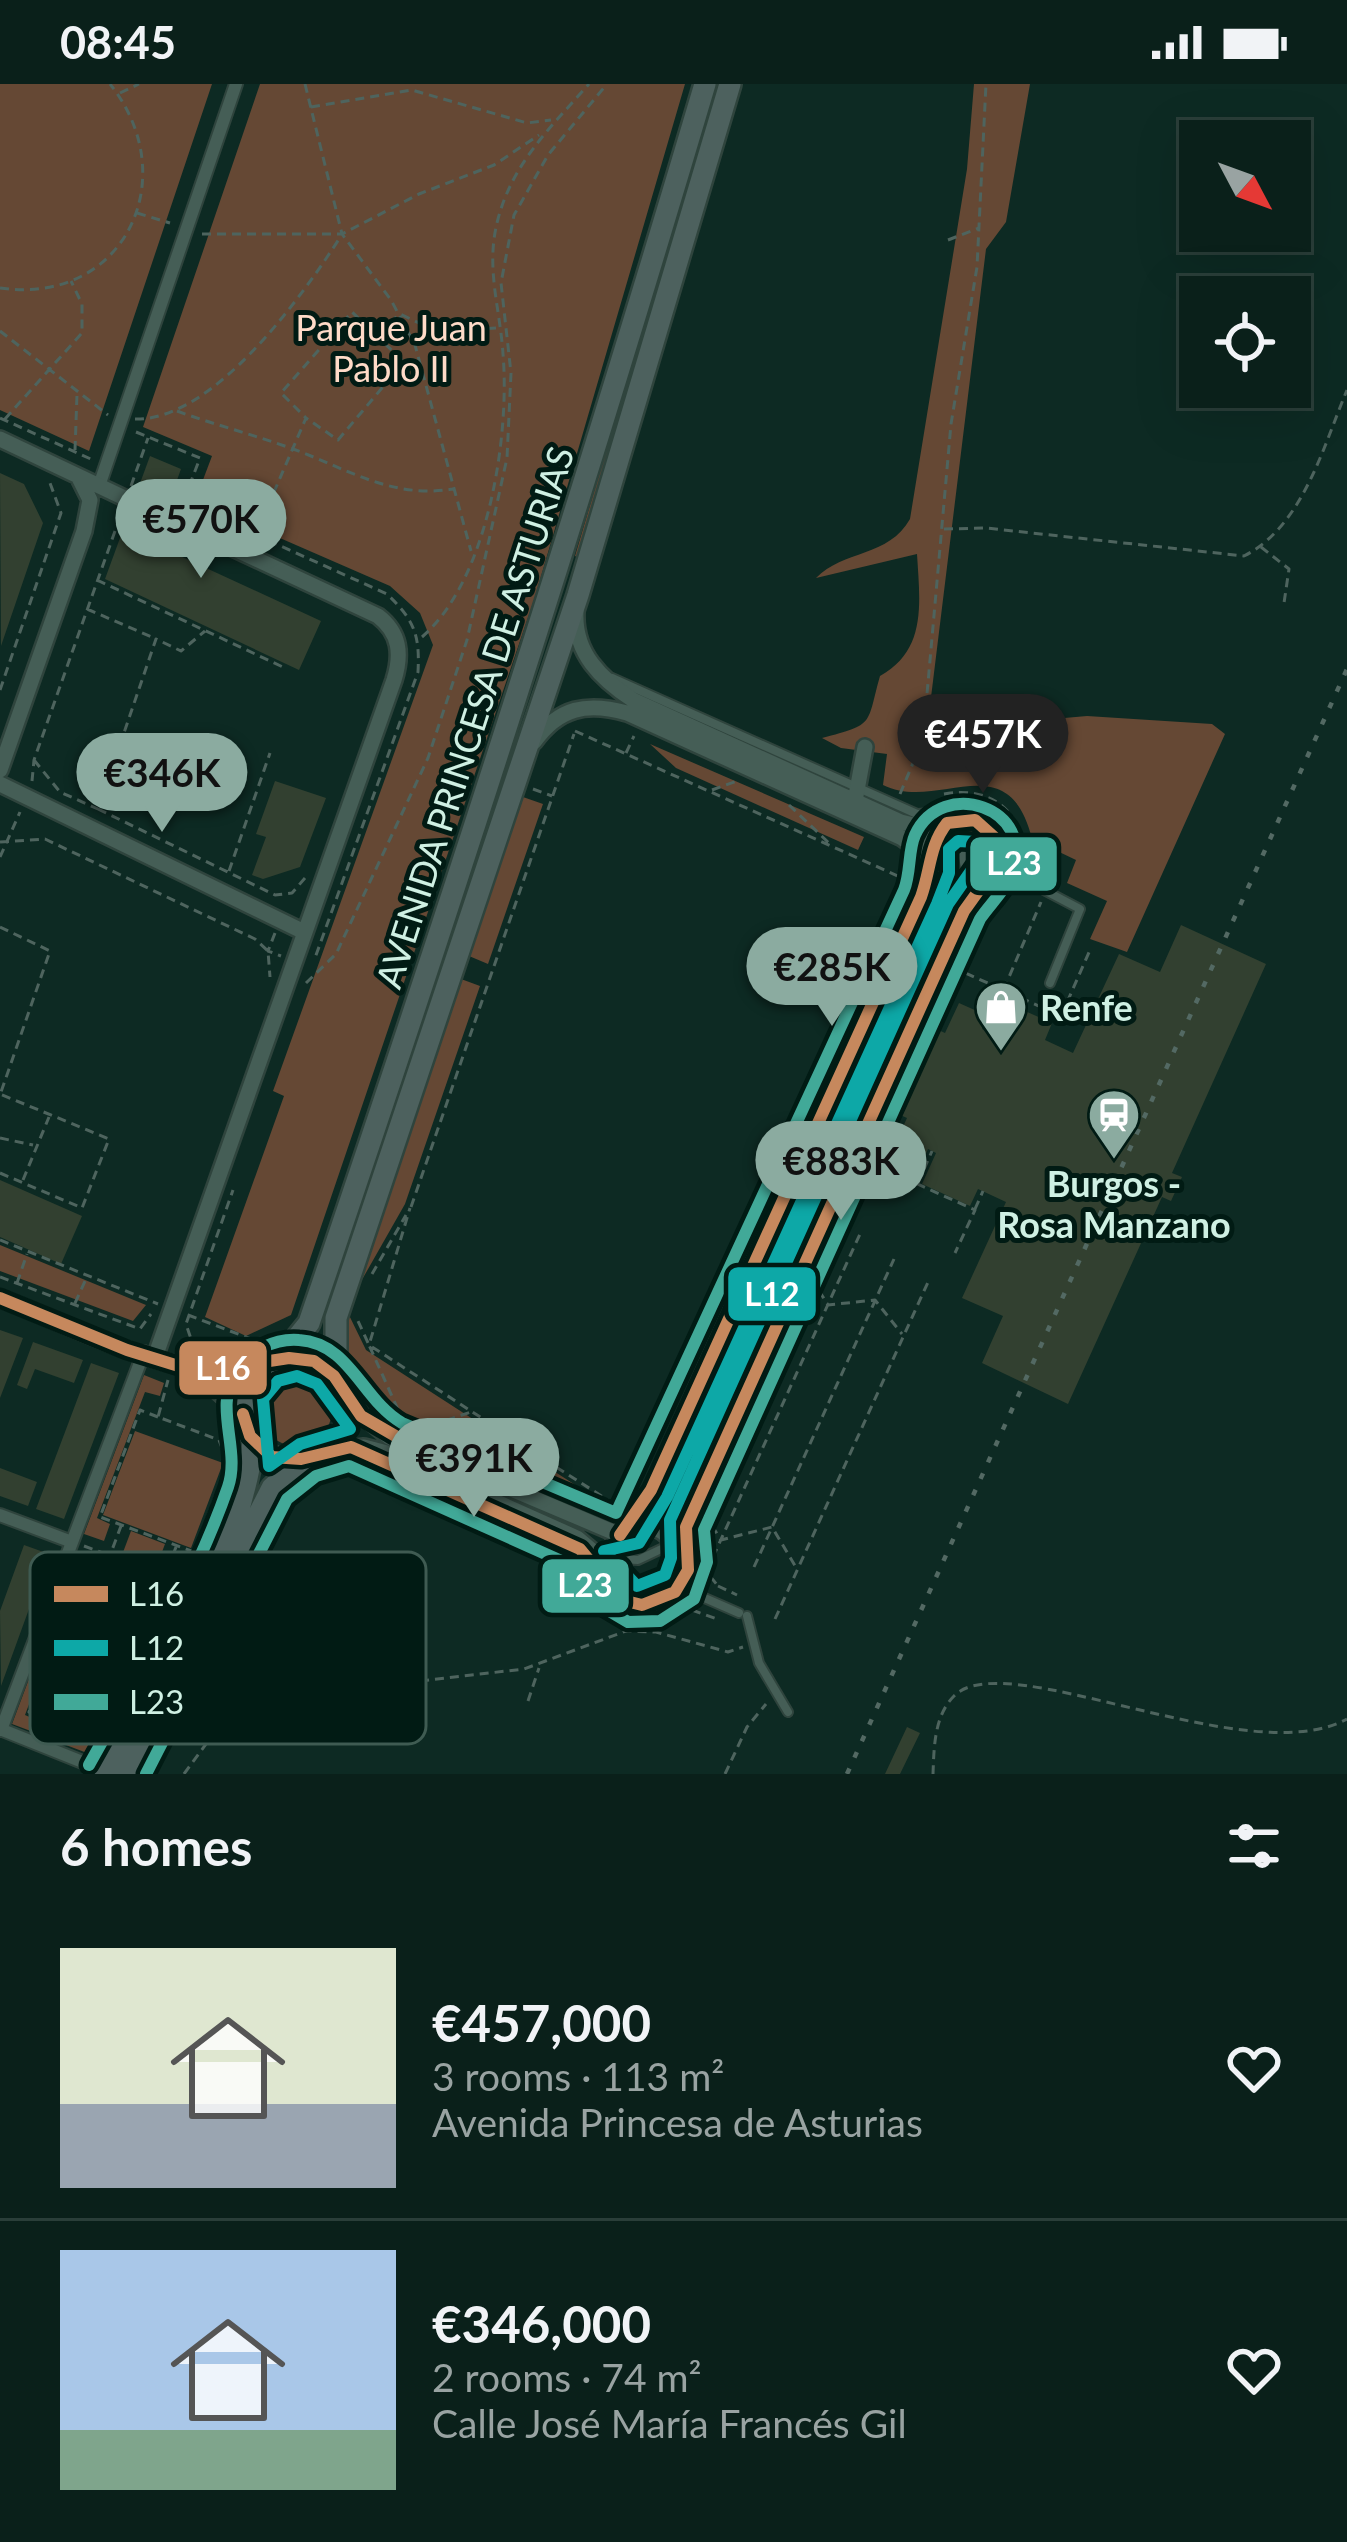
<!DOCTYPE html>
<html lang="en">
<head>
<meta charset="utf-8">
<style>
  :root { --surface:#0a201a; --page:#132823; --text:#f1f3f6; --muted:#99a3a2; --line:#2a3e39; --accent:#8baba0 }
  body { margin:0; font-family:Lato,sans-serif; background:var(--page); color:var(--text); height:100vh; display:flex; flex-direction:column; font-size:45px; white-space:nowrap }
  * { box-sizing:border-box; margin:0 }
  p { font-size:39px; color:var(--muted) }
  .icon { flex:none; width:66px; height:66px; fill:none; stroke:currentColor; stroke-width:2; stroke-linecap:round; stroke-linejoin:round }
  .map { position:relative; height:1690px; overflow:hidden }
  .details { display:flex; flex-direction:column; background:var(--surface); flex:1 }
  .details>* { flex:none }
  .needle { width:78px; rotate:131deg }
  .tools { position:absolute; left:1179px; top:36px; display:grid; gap:24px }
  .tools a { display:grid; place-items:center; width:132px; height:132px; border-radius:0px; background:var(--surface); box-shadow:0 12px 48px #0002,0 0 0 3px var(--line); font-size:60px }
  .price { position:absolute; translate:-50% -102px; padding:0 27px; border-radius:42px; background:var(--accent); color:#111; font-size:39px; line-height:78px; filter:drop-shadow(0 3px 6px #0008) }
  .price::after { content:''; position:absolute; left:50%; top:72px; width:36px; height:27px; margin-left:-18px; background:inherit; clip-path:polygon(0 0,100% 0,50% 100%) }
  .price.active { background:#222; color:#fff }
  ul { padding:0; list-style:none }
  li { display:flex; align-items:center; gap:36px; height:300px; padding:0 60px }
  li+li { border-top:3px solid var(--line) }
  li span { display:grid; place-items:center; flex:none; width:336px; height:240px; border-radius:0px; color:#555 }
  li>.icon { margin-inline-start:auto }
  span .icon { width:144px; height:144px; fill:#fffc; stroke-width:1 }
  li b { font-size:51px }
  h2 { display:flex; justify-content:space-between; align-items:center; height:144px; padding:0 60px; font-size:51px }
  .status { display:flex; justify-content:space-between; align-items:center; height:84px; padding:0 60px; background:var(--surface); direction:ltr }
  .status svg { height:33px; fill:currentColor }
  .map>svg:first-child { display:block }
  .green { fill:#654834 }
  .building { fill:#324030 }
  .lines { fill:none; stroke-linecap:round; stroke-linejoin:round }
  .minor-tunnel { stroke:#2a4840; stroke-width:15; stroke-dasharray:15 8; stroke-linecap:butt }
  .service-casing { stroke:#2f443d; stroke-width:12 }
  .pedestrian-casing { stroke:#2f443d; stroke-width:16 }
  .minor-casing { stroke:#2f443d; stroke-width:20 }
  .secondary-casing { stroke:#2f443d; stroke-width:26 }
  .path { stroke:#4e645e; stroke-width:3; stroke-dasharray:9 6; stroke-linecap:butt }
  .service { stroke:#455e56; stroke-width:8 }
  .pedestrian { stroke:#455e56; stroke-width:12 }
  .minor { stroke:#455e56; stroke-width:15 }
  .secondary { stroke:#4d615e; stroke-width:21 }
  .rail { stroke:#536963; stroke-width:4.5; stroke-dasharray:6 12; stroke-linecap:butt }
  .bus-1-casing { stroke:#011b14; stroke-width:21 }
  .bus-2-casing { stroke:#011b14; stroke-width:21 }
  .bus-3-casing { stroke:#011b14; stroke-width:21 }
  .bus-1 { stroke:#c6885d; stroke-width:12 }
  .bus-2 { stroke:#0da8a7; stroke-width:12 }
  .bus-3 { stroke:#41a998; stroke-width:12 }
  .labels { text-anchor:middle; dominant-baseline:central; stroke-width:10; stroke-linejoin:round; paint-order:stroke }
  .park-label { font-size:36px; fill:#fedbc8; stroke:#011b14 }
  .street-label { font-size:36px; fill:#cff0e3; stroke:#011b14 }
  .poi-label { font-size:36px; font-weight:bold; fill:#cff0e3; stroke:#011b14; text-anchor:start }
  .key { fill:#011b14; stroke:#3f5b52; stroke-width:3 }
  .key-label { font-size:33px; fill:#cff0e3 }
  .line-badge { stroke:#011b14; stroke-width:4.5 }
  .badge-label { font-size:33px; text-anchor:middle; font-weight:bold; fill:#fff }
</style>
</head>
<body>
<div class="status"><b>08:45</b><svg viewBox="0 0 49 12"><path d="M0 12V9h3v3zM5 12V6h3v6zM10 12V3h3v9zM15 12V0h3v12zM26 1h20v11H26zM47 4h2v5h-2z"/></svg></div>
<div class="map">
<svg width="1347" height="1690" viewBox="0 0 1347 1690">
  <rect width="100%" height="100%" fill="#0d2a23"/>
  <path class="green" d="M0 0H212L89 367 0 326Z
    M260 0H685L535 513 291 1231 246 1252 205 1233 284 1012 273 1007 433 561 420 529 390 502 195 417 212 372 143 343Z
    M974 0H1030L1006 138 986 165 927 646 1087 632 1212 640 1225 650 1127 868 1090 855 1107 817 1067 799 1076 776 1032 755C1008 658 938 729 883 701L887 670 841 664 822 654C876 640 866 641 880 592 927 566 920 519 917 470L816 494C843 466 889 473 910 435L967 85Z
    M711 10 716 11 579 474 575 472Z
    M650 660 864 753 858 766 676 684Z
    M499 703 336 1206 330 1204Z
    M523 713 543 720 488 880 469 872Z
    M939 768a24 24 0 1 1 48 0a24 24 0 1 1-48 0Z
    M910 875 917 878 838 1054 830 1051Z
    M461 895 480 902 405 1120 355 1208Z
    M818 1064 836 1072 671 1439 651 1430Z
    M0 1161 146 1221 133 1237 0 1187Z
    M347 1227 366 1266 597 1415 559 1416 377 1334C350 1304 342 1266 347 1227Z
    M260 1326a36 36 0 1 1 72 0a36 36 0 1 1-72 0Z
    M144 1291 164 1299 160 1312 145 1308 97 1434 110 1440 104 1457 84 1450Z
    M135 1347 223 1379 191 1464 103 1431Z
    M131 1447 165 1460 144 1516 110 1503Z
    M76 1470 96 1477 89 1495 77 1492 25 1631 48 1641 44 1652 12 1640Z
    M172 1507 183 1511 95 1672 66 1661 70 1649 96 1657 142 1540 156 1545Z"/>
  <path class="building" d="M150 372 181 385 154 460 321 537 299 586 105 495Z
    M0 389 24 400 43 439 1 562Z
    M275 697 326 714 300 783 263 795 252 791 266 753 256 750Z
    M1181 841 1266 880 1172 1089 1182 1093 1171 1117 1162 1113 1068 1320 982 1279 1003 1232 962 1214 1006 1118 978 1105 970 1122 922 1100 936 1069 928 1065 922 1078 893 1064 907 1034 871 1018 910 933 945 949 959 919 988 932 982 945 991 949 1005 918 1052 939 1045 956 1073 969 1119 870 1160 888Z
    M0 1096 82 1132 61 1180 0 1153Z
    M0 1246 23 1254 0 1314Z
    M33 1258 83 1276 74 1299 35 1285 27 1305 17 1301Z
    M91 1279 119 1289 64 1435 36 1425Z
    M0 1384 37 1398 28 1422 0 1412Z
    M24 1461 49 1470 1 1602 0 1527Z
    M907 1643 920 1649 900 1690H885Z"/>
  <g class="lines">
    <path class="minor-tunnel" d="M133 418 164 432"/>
    <g class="service-casing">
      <path id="service" d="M612 594 917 730C933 730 948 721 965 722 999 722 1013 754 1008 784L965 826
        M938 744 962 769 969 802
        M999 768 1023 795 1080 825 1050 899
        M989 794 1023 795
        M857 1064 952 854
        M369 1371 580 1465 614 1510 632 1520H653L680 1503 689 1476 685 1444
        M604 1474 638 1476 674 1459
        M676 1487 699 1512
        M657 1508 700 1512 739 1529
        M747 1532 759 1579 788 1628"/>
    </g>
    <g class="pedestrian-casing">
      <path id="pedestrian" d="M99 402 236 0
        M0 1431 72 1458
        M0 1645 95 1683
        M1 1646 144 1268"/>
    </g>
    <g class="minor-casing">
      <path id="minor" d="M0 355 133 418
        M576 528C574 569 601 595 633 616L901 738 921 743 947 739
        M534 658C559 623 587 618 627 629L902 754 929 774
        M0 686 84 447 90 416 78 392
        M0 700 302 847
        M855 717 865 663
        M929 770a35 35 0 1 1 70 0a35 35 0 1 1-70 0Z
        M0 1214C75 1242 188 1306 266 1282
        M155 1273 394 596C402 570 400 549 378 532L164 432
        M195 1287 243 1330
        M348 1319 389 1353 620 1451
        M327 1368 364 1363 387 1369 577 1454 609 1481
        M609 1476a34 34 0 1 1 68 0a34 34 0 1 1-68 0Z
        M627 1446 651 1406 931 785
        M673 1460 933 874 972 803"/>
    </g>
    <g class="secondary-casing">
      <path id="secondary" d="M243 1326a52 52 0 1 1 104 0a52 52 0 1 1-104 0Z
        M280 1275 309 1239C449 828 582 416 705 0
        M336 1292V1234L578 511 730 0
        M105 1690C158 1592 243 1468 253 1357
        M126 1690 272 1404 300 1378"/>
    </g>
    <path class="path" d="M305 0 342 150 391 216 415 261 471 467
      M120 9 139 0
      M311 23 412 6 527 39 551 36
      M137 129 170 139
      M202 150H342L419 110 494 81 539 51
      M948 156 979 144
      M0 204C124 222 185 94 110 0
      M0 247 108 331
      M378 248 400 230 436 247 496 244
      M177 327C215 341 255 351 293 365 348 385 391 415 453 405
      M0 334 93 376
      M5 335 82 249V220L71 197
      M135 335C214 337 303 211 341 152
      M136 348 200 374 183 418 387 510C414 536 420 550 418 588L315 874
      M75 366 77 310
      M131 402 148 354
      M247 445 274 408 306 334 338 356 404 278 352 228 281 309 306 334
      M944 445 986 444 1244 472C1303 442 1323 363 1347 306
      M1261 463 1289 485 1284 519
      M97 496 285 584
      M87 525 154 554
      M422 553C488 496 510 353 503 270 500 223 485 183 498 135 513 78 552 42 589 0
      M0 606 61 429 50 399
      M575 647 900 793 903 801
      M626 669 634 652
      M34 676 60 708 98 725 156 555 181 567 205 547
      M32 697 34 676 120 433
      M533 705 552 712
      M712 706 737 697
      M900 710 916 672 927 610 951 340 977 183 986 0
      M944 710C984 703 1018 720 1022 763
      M789 721 830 760
      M98 725 275 811 292 809 305 794
      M0 758 45 755 255 855 268 867 270 893
      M0 773 20 728
      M229 787 270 669
      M0 843 50 867 1 1008
      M275 849 268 867 281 872
      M952 883 1061 932 1090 866
      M306 899 336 870 428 674 467 556 507 374 511 289 501 199 514 131 548 71 607 0
      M986 947 1041 818
      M906 983 921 990
      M0 1054 33 1061
      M862 1075 975 1126 955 1169
      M0 1089 82 1124 109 1055 0 1010
      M23 1096 49 1033
      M918 1099 932 1067
      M411 1123 574 650
      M975 1125 983 1107
      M0 1156 158 1220
      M372 1190 406 1131
      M0 1193 140 1245 151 1230
      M811 1194 828 1221 875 1216 902 1250
      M17 1199 27 1170
      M75 1219 86 1195
      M188 1231 267 1261
      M358 1237 369 1261 525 1362 558 1405
      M195 1267 186 1240 233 1106
      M158 1333 140 1326 100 1433 194 1468 228 1380 219 1356 158 1333 168 1296
      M404 1339 369 1261 410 1124
      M418 1346 471 1328
      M531 1367 614 1420
      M314 1394 339 1385
      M603 1425 622 1419
      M704 1429 721 1456 772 1443 797 1485
      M84 1462 108 1471
      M713 1473 860 1150
      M701 1481 718 1502
      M754 1483 894 1175
      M165 1492 188 1501
      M718 1502 737 1511
      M97 1506 121 1442
      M692 1526 717 1535
      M141 1527 93 1652 29 1628 76 1503 150 1530 176 1463
      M775 1535 929 1196
      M528 1617 539 1584
      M175 1634 209 1653
      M184 1690 225 1634 263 1615 524 1585 626 1547 656 1548 728 1568 743 1563
      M725 1690 747 1643 766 1620
      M933 1690C934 1664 934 1632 954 1612 1005 1560 1248 1689 1347 1635"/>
    <use href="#service" class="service"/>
    <use href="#pedestrian" class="pedestrian"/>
    <use href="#minor" class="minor"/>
    <use href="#secondary" class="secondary"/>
    <path class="rail" d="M847 1690 1347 585"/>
    <g class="bus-1-casing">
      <path id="bus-1" d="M0 1214 127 1266 198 1288 289 1274 314 1277 334 1292 361 1332 423 1368
        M243 1330 250 1352 272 1373 301 1375 351 1363
        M351 1363 580 1465 622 1516 642 1521 675 1508 688 1486 686 1443 964 827 997 781 995 754 975 736 947 739C929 762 931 785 921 813L651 1406 620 1451"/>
    </g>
    <g class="bus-2-casing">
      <path id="bus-2" d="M958 757 976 758 978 777 948 820 670 1436 671 1474 665 1491 637 1502 604 1467 639 1459 667 1413 937 820 949 789V765Z
        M297 1292 317 1300 350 1345 300 1360 269 1382 263 1315 278 1297Z"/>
    </g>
    <g class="bus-3-casing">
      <path id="bus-3" d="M89 1681C139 1591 194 1501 228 1403 241 1365 213 1324 236 1287 249 1267 275 1254 299 1256 350 1259 362 1316 402 1339L616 1429 904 806C911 789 908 766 915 751 942 692 1037 724 1012 788 1006 806 990 820 980 835L704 1446 707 1478 694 1515 660 1537 628 1538 601 1522 568 1480 349 1382 316 1392 287 1415 146 1690"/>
    </g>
    <use href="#bus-1" class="bus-1"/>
    <use href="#bus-2" class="bus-2"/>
    <use href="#bus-3" class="bus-3"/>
  </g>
  <defs>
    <g id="shop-pin" transform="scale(2.7)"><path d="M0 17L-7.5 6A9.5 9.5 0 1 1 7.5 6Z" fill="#8baba0" stroke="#011b14"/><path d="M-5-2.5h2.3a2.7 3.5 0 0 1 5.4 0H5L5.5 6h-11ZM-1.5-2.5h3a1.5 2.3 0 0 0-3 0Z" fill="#fff"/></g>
    <g id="station-pin" transform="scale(2.7)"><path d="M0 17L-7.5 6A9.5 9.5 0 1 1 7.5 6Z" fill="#8baba0" stroke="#011b14"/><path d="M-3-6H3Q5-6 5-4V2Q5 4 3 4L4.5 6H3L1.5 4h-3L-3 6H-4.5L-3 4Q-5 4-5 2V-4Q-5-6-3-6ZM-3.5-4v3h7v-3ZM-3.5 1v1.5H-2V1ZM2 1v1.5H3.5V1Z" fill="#fff"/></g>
  </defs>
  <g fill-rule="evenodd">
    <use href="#shop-pin" x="1001" y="923"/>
    <use href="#station-pin" x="1114" y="1031"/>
  </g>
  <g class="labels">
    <g class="park-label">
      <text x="391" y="243">Parque Juan<tspan x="391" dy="41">Pablo II</tspan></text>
    </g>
    <g class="street-label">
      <text transform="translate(474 633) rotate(-72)">AVENIDA PRINCESA DE ASTURIAS</text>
    </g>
    <g class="poi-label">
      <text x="1040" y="923">Renfe</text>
      <text x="1114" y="1099" text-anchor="middle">Burgos -<tspan x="1114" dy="41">Rosa Manzano</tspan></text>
    </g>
  </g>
  <rect x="30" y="1468" width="396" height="192" rx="18" class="key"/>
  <rect x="54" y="1502" width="54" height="16" fill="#c6885d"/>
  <rect x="54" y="1556" width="54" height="16" fill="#0da8a7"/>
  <rect x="54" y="1610" width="54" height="16" fill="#41a998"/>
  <g class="key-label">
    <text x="129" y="1522">L16</text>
    <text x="129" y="1576">L12</text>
    <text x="129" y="1630">L23</text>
  </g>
  <g class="line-badge">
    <rect x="968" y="751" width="91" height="58" rx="12" fill="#41a998"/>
    <rect x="726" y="1181" width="92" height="58" rx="12" fill="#0da8a7"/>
    <rect x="177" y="1255" width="92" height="58" rx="12" fill="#c6885d"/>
    <rect x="540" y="1473" width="91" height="58" rx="12" fill="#41a998"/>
  </g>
  <g class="badge-label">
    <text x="1014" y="791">L23</text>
    <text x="772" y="1222">L12</text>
    <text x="223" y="1296">L16</text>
    <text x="585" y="1513">L23</text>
  </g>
</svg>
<div class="tools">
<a><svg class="needle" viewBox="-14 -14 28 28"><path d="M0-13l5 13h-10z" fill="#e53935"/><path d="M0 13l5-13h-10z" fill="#99a3a2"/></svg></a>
<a><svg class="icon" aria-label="locate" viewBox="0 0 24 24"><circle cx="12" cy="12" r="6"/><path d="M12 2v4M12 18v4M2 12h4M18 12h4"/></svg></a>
</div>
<b class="price" style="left:201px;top:497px">€570K</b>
<b class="price active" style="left:983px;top:712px">€457K</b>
<b class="price" style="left:162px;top:751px">€346K</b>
<b class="price" style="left:832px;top:945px">€285K</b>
<b class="price" style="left:841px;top:1139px">€883K</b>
<b class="price" style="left:474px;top:1436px">€391K</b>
</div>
<section class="details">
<h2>6 homes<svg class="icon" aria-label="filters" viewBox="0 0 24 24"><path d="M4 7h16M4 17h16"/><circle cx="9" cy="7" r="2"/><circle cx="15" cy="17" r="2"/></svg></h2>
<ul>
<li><span style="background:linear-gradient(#dfe7d0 65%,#9aa5b1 0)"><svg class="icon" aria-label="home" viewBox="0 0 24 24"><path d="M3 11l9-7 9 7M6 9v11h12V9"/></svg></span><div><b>€457,000</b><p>3 rooms · 113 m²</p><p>Avenida Princesa de Asturias</p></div><svg class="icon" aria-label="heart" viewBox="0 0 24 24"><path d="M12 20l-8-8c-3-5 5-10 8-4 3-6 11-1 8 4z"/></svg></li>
<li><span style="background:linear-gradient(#a9c7e8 75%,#7fa58c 0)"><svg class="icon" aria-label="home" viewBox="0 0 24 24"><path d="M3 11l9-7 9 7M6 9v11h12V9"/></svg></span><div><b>€346,000</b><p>2 rooms · 74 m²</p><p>Calle José María Francés Gil</p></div><svg class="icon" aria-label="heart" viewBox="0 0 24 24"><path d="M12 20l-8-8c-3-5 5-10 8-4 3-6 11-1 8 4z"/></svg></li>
</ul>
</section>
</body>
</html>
